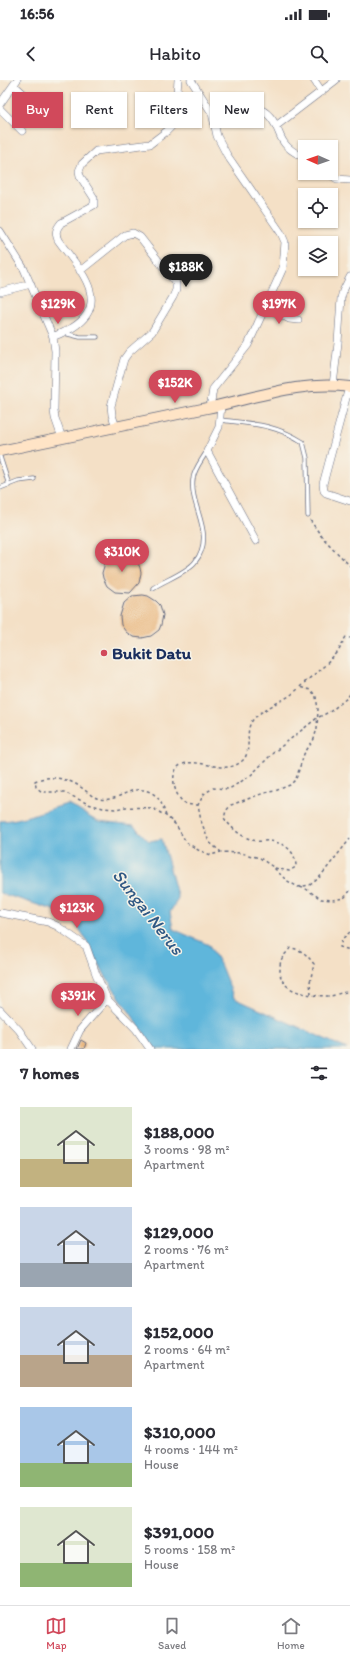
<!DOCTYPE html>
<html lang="en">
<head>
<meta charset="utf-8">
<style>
  :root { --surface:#fff; --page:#f2f2f3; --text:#2b2b33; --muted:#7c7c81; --line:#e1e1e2; --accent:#d1495b }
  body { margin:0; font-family:Itim,sans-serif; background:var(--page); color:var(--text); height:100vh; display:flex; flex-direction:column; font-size:15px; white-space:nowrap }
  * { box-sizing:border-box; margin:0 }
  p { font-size:13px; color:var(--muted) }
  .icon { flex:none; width:22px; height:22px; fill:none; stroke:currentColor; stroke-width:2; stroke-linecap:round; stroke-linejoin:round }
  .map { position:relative; height:969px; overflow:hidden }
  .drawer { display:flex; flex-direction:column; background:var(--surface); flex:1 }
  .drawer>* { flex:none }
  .top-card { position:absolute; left:12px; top:12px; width:326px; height:36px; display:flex; gap:8px }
  .needle { width:26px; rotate:272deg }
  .buttons { position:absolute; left:298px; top:60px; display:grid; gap:8px }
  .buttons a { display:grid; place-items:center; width:40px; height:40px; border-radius:0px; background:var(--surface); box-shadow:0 1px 3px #0004; font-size:20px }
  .price { position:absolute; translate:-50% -34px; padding:0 9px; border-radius:14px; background:var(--accent); color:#fff; font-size:13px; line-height:26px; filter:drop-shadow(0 1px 2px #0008) }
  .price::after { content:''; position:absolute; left:50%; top:24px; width:12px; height:9px; margin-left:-6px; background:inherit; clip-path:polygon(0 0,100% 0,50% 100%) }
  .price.active { background:#222; color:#fff }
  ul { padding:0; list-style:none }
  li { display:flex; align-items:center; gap:12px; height:100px; padding:0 20px }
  li span { display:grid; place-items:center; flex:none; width:112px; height:80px; border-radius:0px; color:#555 }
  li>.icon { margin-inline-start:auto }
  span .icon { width:48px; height:48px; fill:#fffc; stroke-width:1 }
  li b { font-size:17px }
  h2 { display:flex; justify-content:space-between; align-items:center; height:48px; padding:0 20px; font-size:17px }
  .chip { padding:0 14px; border-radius:0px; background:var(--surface); box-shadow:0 1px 3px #0004; font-size:14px; line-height:36px }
  .chip.active { background:var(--accent); color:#fff }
  .status { display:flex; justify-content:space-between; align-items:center; height:28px; padding:0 20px; background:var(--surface); direction:ltr }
  .status svg { height:11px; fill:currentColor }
  header { display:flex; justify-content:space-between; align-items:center; height:52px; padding:0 20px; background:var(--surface); font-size:18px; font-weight:600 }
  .dock { display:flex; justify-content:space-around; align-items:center; height:56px; border-top:1px solid var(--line); background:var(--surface); font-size:11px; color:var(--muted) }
  .dock a { display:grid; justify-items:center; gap:2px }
  .dock .active { color:var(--accent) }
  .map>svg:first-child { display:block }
  .water { fill:#5eb6db; stroke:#3c729c }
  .building { fill:#e7ae70 }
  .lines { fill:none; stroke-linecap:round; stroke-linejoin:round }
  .lane-casing { stroke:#676d82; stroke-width:5 }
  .street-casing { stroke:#676d82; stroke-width:8 }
  .secondary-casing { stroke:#676d82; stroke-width:12 }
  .path { stroke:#676d82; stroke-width:1.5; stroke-dasharray:3 3; stroke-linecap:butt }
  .lane { stroke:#fff; stroke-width:3.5 }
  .street { stroke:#fff; stroke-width:7 }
  .secondary { stroke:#ffe4c6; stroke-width:10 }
  .poi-dot { fill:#d1495b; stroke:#f7f3e8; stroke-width:1.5 }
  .labels { text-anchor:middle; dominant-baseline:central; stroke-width:3; stroke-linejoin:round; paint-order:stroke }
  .poi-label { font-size:17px; font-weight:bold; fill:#1b2f5e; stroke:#f7f3e8; text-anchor:start }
  .water-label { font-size:18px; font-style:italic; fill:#2f5884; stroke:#f7f3e8 }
</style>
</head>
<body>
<div class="status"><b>16:56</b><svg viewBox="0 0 49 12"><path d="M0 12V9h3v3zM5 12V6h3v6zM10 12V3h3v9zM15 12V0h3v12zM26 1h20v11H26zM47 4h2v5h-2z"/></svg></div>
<header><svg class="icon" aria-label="back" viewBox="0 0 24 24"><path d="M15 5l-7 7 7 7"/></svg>Habito<svg class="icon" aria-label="search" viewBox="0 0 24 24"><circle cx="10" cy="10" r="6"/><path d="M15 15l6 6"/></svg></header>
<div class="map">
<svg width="350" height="969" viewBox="0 0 350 969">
  <rect width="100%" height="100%" fill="#f7f3e8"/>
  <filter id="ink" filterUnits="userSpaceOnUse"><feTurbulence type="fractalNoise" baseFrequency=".025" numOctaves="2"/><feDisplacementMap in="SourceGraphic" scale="8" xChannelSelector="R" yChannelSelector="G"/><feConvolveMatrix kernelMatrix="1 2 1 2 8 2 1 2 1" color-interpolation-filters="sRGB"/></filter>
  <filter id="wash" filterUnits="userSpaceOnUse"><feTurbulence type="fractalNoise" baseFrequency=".012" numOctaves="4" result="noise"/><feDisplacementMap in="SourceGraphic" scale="16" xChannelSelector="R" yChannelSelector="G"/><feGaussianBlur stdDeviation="0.9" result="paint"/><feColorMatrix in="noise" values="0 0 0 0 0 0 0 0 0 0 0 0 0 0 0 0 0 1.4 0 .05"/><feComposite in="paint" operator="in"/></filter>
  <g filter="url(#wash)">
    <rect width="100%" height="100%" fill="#f4e0c6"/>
    <path class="water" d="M68 724 98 742 134 746 149 761 162 759 178 819 170 832 173 849 209 865 220 884 234 918 347 969H155L107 899 84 856 70 835 0 813V741C21 741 47 729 68 724Z"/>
    <g id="blocks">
      <path class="building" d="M117 474H127L131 476 138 483 140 488 141 493 139 503 130 513 115 512 107 506 103 498 102 493 105 483 108 479Z
        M143 515 148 516 156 521 160 525 163 535 161 545 159 550 151 556 142 558 133 557 126 552 121 545 120 536 124 523 132 516Z
        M81 960 86 963 84 969H77Z"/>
    </g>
  </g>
  <g filter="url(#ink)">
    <use href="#blocks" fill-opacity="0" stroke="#676d82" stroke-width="1"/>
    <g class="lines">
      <g class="lane-casing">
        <path id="lane" d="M64 253 80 257H97
          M220 340C252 344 275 344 303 362L307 378 308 436
          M0 377 9 405
          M0 408 18 401 34 399
          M153 508C165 500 186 493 195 482 217 454 189 427 193 399 194 389 202 380 207 371"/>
      </g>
      <g class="street-casing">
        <path id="street" d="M191 0 212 33 217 56 227 75 281 153 285 162 283 188 248 265 213 309 210 328
          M314 0 322 12
          M14 5 48 36
          M0 24 17 0
          M0 29 22 51
          M213 38C236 28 260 17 275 44 279 51 280 58 285 64 290 71 298 74 305 78
          M276 46 336 0
          M328 93 337 99 350 100
          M0 151 24 189 53 257 55 271 54 331 55 338 62 358
          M80 191 125 155 133 153 140 157 176 203V210L173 217 152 252 129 272 124 279 111 326 112 335 116 347
          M0 212 31 204
          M266 227 289 239 298 240
          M53 257C59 254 66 251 72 248 114 222 77 187 58 160 55 153 56 149 61 143L94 125V118L80 96 79 91 82 84 96 71 150 64 167 51 171 47 175 36 178 0
          M333 305 338 263 341 218 343 211 350 197
          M349 307 323 404 324 411 326 413 350 421
          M221 325 219 347 207 371 256 461
          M1 833 48 842 57 846 86 866 96 894 107 919 136 949 150 969
          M0 930 19 950 32 969
          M71 969 80 950 107 919"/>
      </g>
      <g class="secondary-casing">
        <path id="secondary" d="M0 371C69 357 138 343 207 328 255 318 301 300 350 307"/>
      </g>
      <path class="path" d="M310 440 322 457 350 486
        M350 614 347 618 331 631 317 638 273 673 250 696 229 709 213 708 204 714 198 725 201 741 209 762 221 772 241 773 260 778 273 787 286 800 298 807 310 805 319 798 350 759
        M198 725C194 725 190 725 186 724 174 718 167 689 183 684 202 678 225 696 242 681 253 672 244 652 252 641 260 630 281 622 292 614 296 611 300 607 303 604 315 593 327 585 337 573 341 568 342 562 346 557L350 558
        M166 736C163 726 160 717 150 712 131 703 118 723 100 719 91 717 86 710 79 706 67 698 48 695 35 701L36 707 42 712H64L88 724 103 728 115 729 126 727 152 728 166 736 176 745 186 762 198 770 211 775 221 772
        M275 788 289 791 296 787C296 771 285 763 270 761 266 760 261 762 257 761 242 758 233 750 224 738L226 731 231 725 264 713 275 711 290 705 296 699 304 674 314 659 317 648 318 629 316 617 311 610 299 607
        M300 807 306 809 321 819 332 820 344 818 350 811
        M350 852 342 859 340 867 350 870
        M311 914 310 902 314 884C307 875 302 869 290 868 288 872 282 876 281 881 280 883 280 887 280 890 279 913 311 916 329 916 336 916 343 910 350 913"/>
      <use href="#lane" class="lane"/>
      <use href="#street" class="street"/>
      <use href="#secondary" class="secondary"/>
    </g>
  </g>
  <circle class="poi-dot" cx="104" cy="573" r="4"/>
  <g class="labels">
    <g class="poi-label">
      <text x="112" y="573">Bukit Datu</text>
    </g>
    <g class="water-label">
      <text transform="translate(148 832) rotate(52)">Sungai Nerus</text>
    </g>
  </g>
</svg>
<div class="buttons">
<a><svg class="needle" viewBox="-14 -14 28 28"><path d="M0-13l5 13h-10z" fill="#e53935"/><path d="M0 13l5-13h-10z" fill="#7c7c81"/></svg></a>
<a><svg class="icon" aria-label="locate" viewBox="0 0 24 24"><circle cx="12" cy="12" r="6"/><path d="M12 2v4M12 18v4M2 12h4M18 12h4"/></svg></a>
<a><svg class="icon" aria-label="layers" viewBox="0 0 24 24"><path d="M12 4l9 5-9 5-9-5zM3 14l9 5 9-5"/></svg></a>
</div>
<b class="price active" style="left:186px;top:208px">$188K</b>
<b class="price" style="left:58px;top:245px">$129K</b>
<b class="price" style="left:279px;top:245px">$197K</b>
<b class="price" style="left:175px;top:324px">$152K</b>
<b class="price" style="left:122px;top:493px">$310K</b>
<b class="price" style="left:77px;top:849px">$123K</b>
<b class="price" style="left:78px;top:937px">$391K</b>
<div class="top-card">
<a class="chip active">Buy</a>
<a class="chip">Rent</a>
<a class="chip">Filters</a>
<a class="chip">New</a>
</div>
</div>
<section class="drawer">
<h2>7 homes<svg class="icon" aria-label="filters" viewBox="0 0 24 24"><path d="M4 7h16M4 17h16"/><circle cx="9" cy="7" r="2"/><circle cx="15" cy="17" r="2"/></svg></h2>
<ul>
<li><span style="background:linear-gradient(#dfe7d0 65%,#c2b280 0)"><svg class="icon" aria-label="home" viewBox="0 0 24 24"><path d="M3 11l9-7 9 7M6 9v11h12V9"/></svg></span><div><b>$188,000</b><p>3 rooms · 98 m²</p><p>Apartment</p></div></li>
<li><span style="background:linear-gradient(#c9d6e8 70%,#9aa5b1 0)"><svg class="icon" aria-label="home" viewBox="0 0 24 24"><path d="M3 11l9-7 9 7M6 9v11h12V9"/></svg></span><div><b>$129,000</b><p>2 rooms · 76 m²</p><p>Apartment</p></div></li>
<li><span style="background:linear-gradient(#c9d6e8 60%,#b9a48a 0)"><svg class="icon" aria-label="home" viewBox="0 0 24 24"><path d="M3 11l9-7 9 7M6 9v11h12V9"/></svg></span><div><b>$152,000</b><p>2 rooms · 64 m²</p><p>Apartment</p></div></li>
<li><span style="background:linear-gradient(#a9c7e8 70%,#8fb573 0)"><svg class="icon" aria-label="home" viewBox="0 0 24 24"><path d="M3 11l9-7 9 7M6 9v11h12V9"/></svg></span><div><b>$310,000</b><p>4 rooms · 144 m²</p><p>House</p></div></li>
<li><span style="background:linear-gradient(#dfe7d0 70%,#8fb573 0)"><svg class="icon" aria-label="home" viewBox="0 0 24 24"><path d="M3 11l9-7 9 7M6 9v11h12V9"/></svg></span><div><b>$391,000</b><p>5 rooms · 158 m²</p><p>House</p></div></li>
</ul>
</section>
<nav class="dock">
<a class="active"><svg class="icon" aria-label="map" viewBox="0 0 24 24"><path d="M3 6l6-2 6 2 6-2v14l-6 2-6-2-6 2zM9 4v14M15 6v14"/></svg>Map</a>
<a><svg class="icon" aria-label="saved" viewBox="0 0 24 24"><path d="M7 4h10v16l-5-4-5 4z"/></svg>Saved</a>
<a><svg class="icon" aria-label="home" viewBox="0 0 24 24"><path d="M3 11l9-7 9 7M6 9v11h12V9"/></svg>Home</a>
</nav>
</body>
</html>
